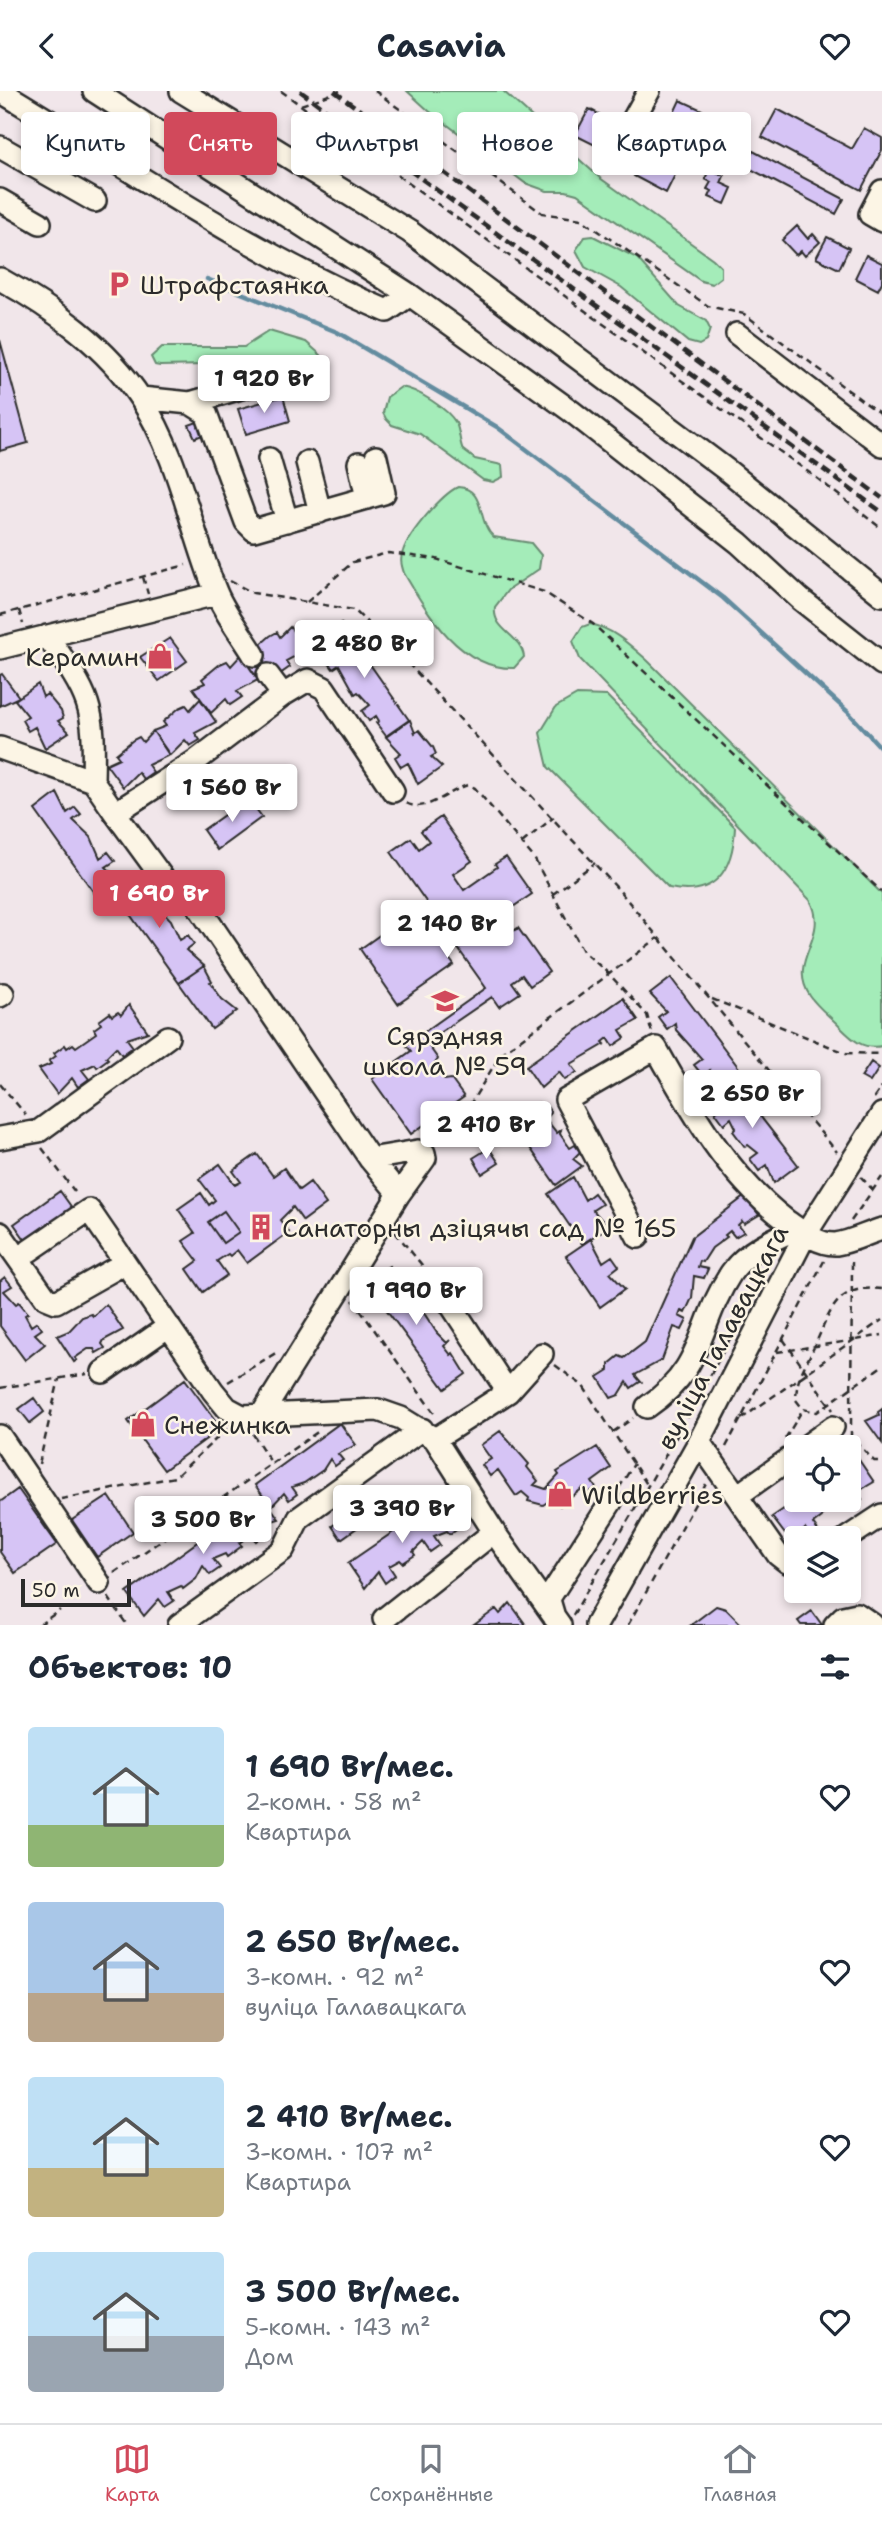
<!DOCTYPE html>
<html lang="ru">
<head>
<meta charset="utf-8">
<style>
  :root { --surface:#fff; --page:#f6f6f7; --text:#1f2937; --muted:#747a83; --line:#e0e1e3; --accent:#d1495b }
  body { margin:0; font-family:"Shantell Sans",sans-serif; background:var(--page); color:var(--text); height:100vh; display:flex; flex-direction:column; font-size:26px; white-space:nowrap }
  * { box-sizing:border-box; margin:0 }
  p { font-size:23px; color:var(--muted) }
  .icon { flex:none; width:38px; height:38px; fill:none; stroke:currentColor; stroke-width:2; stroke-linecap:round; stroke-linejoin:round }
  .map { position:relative; height:1534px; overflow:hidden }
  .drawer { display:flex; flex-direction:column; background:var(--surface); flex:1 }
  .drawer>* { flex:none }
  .hud { position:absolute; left:21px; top:21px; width:840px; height:63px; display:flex; gap:14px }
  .fabs { position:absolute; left:784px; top:1344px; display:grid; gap:14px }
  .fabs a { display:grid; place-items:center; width:77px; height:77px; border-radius:7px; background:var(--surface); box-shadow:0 4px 10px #0003; font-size:35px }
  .scale { position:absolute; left:21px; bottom:18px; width:110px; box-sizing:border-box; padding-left:7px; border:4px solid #2b2b2b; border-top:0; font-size:19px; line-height:24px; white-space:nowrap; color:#2b2b2b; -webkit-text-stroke:5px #fcf5e5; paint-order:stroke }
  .price { position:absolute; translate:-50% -60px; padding:0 16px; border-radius:7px; background:#fff; color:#222; font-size:23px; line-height:46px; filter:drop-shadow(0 2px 4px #0008) }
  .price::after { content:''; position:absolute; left:50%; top:42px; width:21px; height:16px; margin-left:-10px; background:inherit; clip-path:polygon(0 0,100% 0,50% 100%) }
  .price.on { background:var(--accent); color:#fff }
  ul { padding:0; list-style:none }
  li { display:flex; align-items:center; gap:21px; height:175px; padding:0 28px }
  li span { display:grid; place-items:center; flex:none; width:196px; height:140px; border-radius:7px; color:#555 }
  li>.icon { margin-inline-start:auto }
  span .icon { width:84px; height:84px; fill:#fffc; stroke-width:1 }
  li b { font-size:30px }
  h2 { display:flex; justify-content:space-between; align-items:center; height:84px; padding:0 28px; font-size:30px }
  .tag { padding:0 24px; border-radius:7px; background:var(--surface); box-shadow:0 4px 10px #0003; font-size:24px; line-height:63px }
  .tag.on { background:var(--accent); color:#fff }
  header { display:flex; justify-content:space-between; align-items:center; height:91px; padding:0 28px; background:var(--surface); font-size:32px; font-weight:700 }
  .menu { display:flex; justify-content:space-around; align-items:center; height:98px; border-top:2px solid var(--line); background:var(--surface); font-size:19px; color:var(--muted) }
  .menu a { display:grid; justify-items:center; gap:4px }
  .menu .on { color:var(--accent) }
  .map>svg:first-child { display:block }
  .green { fill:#a4ecb9; stroke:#688c72; stroke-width:2 }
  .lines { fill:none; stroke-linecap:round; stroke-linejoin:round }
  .stream { stroke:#648c9f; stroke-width:4.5 }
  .building { fill:#d6c4f5; stroke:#2b2b2b; stroke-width:2; fill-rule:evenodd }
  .minor-casing { stroke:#2b2b2b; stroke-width:26 }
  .path { stroke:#2b2b2b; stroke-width:2.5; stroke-dasharray:7 5; stroke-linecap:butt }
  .minor { stroke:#fcf5e5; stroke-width:21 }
  .rail { stroke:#2b2b2b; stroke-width:4.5; stroke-dasharray:10 5; stroke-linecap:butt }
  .labels { text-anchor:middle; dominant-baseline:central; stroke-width:5; stroke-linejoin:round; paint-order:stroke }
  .poi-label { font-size:26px; fill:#2b2b2b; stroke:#fcf5e5; text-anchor:start }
  .street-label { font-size:26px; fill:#2b2b2b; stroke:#fcf5e5 }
</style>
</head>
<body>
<header><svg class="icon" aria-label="back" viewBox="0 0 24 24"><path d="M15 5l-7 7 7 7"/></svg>Casavia<svg class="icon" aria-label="heart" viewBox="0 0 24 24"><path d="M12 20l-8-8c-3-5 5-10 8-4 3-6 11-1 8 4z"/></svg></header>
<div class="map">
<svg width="882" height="1534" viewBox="0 0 882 1534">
  <rect width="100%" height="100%" fill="#f1e6ea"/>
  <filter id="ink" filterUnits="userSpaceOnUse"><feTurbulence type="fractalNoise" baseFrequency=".0143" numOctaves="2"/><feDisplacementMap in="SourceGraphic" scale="14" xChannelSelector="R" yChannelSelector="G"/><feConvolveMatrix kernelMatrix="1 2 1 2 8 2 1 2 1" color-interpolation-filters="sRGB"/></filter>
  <g filter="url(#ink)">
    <path class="green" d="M407 0H503L600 87 713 168 721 176V186L712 193 701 190 577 103 566 100H547L525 92 429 20Z
      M593 145 637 167 679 215 706 230 710 238 706 250 699 254 688 251 621 196 585 176 576 159 585 146Z
      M269 240 306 251 321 264 319 274 304 282 254 273 160 275 155 274 151 266 162 256H244Z
      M401 296C417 298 448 318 456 332 460 341 459 350 463 359L475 368 502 374 503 386 493 391 483 389 420 343 392 334 386 328 383 322 387 306Z
      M458 396C487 398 476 431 494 446L531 452 541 464 539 478 508 499 495 516C492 540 521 543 524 566L514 577C460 578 428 523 404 482 401 473 400 468 403 460 409 442 442 403 458 396Z
      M590 533C613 537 631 555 648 570L882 803V955C863 959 853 949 840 936 831 926 818 917 810 905 786 868 831 847 810 809L580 568 573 550 582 536Z
      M577 604 607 605 735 736C733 779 716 807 669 797L548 676 540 642 556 616Z"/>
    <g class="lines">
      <path class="stream" d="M207 188 337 241 497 336 723 507 848 621 882 658"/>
    </g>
    <path class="building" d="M680 9 702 19 688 51 675 45 678 37 683 39 686 32 672 26Z
      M589 18 610 29 597 55 575 44Z
      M777 18 852 58 864 37 882 47V59L861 99 762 46Z
      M651 54 682 70 666 102 634 85Z
      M753 60 844 108 836 123 745 75Z
      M708 72 718 76 716 81 724 85 721 92 732 97 725 113 709 106 712 100 707 98 711 91 705 88 708 81 705 79Z
      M797 135 808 148 813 143 820 151 805 165 801 160 796 164 782 149Z
      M827 146 849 157 839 178 816 167Z
      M866 164 882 172V191L878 199 855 187Z
      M0 249 28 352 0 360Z
      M283 305 290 330 246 343 238 318Z
      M200 330 205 343 195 347 189 334Z
      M341 532 409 629 386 645 376 632 379 630 376 625 369 630 362 620 370 614 358 601 355 603 339 574 333 578 326 568 332 563 319 547Z
      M290 536 307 559 286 570 290 576 280 583 276 577 260 591 244 568 270 545 277 541 280 546Z
      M170 547 187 570 159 590 140 566Z
      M241 564 258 589 237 600 242 606 230 614 226 608 211 622 193 597 205 592 202 588 220 573 227 570 231 575Z
      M2 583 19 606 0 615V584Z
      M38 593 43 606 47 603 61 620 63 627 58 630 69 641 45 657 35 636 28 640 22 629 28 625 15 609Z
      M200 608 216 631 195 642 200 649 190 655 185 649 170 664 153 640 166 635 163 631 179 617 186 614 190 619Z
      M410 629 415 642 419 639 433 656 436 663 431 666 442 676 418 693 408 672 401 676 395 666 401 662 386 646Z
      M153 640 169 664 148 674 153 681 143 688 138 681 123 696 106 673 119 667 116 663 133 649 139 646 143 651Z
      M57 702 67 722 75 716 81 723 73 729 91 746 100 767 108 761 115 770 106 776 124 793 100 810 35 719Z
      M248 707 262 726 217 759 203 739Z
      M441 726 472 770 453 783 464 799 497 776 495 773 506 766 532 803 488 833 499 850 518 837 549 881 530 895 522 884 512 891 520 902 499 916 492 906 426 951 438 968 434 974 445 989 451 988 464 1006 411 1043 372 988 411 960 406 954 486 897 457 856 446 863 454 874 398 913 360 858 415 819 423 830 434 822 391 761 411 747 419 758 429 750 421 740Z
      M137 785 147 804 155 798 160 806 153 811 171 829 180 849 188 844 194 853 186 859 204 875 179 892 114 801Z
      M204 875 212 890 210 891 222 908 237 920 212 938 179 892Z
      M671 887 739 977 718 993 710 979 703 985 694 974 702 968 676 939 675 932 667 938 658 926 666 920 650 903Z
      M623 907 638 929 620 939 625 947 613 955 608 947 603 951 605 953 571 973 577 981 565 989 559 981 541 997 526 975Z
      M129 914 148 941 127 948 133 956 122 964 116 956 106 966 108 968 97 976 95 973 82 979 89 988 78 996 72 987 57 1003 39 978 51 973 49 970 56 965 54 962 65 954 67 957 73 953 76 956 96 942 94 938 101 933 99 930 110 922 112 925 118 921 121 924Z
      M871 971 879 977 870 991 861 986Z
      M729 985 798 1074 774 1092 767 1074 759 1080 750 1068 758 1062 748 1054 745 1056 733 1040 736 1037 731 1027 724 1033 715 1021 722 1015 706 1003Z
      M538 1012 543 1020 548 1017 551 1022 546 1028 557 1042 561 1039 560 1043 570 1057 575 1054 580 1061 573 1068 582 1075 556 1094 512 1031Z
      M489 1057 499 1072 482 1083 473 1067Z
      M257 1063 273 1085 284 1077 299 1099 310 1091 326 1113 303 1130 293 1116 280 1129 289 1141 247 1172 237 1159 230 1165 228 1163 217 1170 227 1184 203 1201 187 1178 198 1170 183 1150 195 1142 178 1118 201 1102 209 1114 215 1109 199 1088 220 1073 235 1094 241 1091 233 1080ZM224 1120 239 1141 223 1152 208 1131Z
      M573 1086 585 1109 594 1102 602 1113 593 1119 608 1136 582 1153 548 1103Z
      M60 1100 75 1121 29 1154 14 1133Z
      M745 1105 759 1124 744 1133 742 1130 738 1134 744 1141 735 1146 730 1140 725 1144 727 1146 712 1157 703 1171 700 1170 698 1176 708 1178 704 1187 694 1185 692 1207 685 1222 681 1220 679 1225 687 1229 682 1239 674 1236 662 1269 635 1284 641 1291H640L631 1297 627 1291 619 1304 611 1307 598 1286 609 1279V1273L619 1265 624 1267 645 1251 692 1146Z
      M224 1120 239 1141 223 1152 208 1131Z
      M591 1148 603 1171 612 1165 619 1175 610 1182 625 1198 600 1216 566 1165Z
      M389 1175 407 1195 411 1193 404 1199 411 1209 414 1207 437 1242 447 1252 450 1249 444 1255 451 1264 453 1262 466 1283 445 1298 366 1191Z
      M5 1186 12 1195 4 1200 16 1213 19 1211 28 1222 25 1224 31 1235 37 1231 42 1238 35 1243 45 1253 25 1269 0 1235V1190Z
      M106 1213 123 1239 104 1249 102 1253 105 1257 96 1262 94 1258H88L75 1267 77 1269 74 1271 57 1245 69 1240 82 1226 91 1223 93 1225Z
      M185 1288 221 1337 164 1379 128 1330Z
      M34 1307 44 1321 30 1332 19 1318Z
      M882 1318V1352L866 1330 879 1324 878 1321Z
      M340 1332 356 1354 338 1363 343 1369 335 1375 330 1368 323 1379 304 1392 292 1396 297 1403 289 1409 284 1402 271 1416 255 1394Z
      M500 1340 529 1373 527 1376 538 1390 534 1394 546 1398 559 1384 557 1381 597 1356 611 1377 592 1391 596 1397 587 1403 583 1397 560 1415 552 1408 543 1414 528 1410 529 1407 522 1401 516 1405 498 1379 490 1385 482 1374 491 1368 481 1354Z
      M857 1366 874 1391 857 1401 862 1408 854 1413 849 1407V1372Z
      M18 1398 57 1453 15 1482 0 1461V1411Z
      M262 1404 279 1428 258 1434 265 1443 256 1450 249 1441 246 1443 248 1446 239 1452 242 1455 227 1466 225 1463 213 1468 220 1477 210 1484 203 1475 196 1488 183 1498 181 1495 168 1501 174 1510 165 1516 159 1508 144 1525 127 1502Z
      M109 1405 133 1441 97 1466 72 1429Z
      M797 1409H847L823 1421 822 1426 813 1433 818 1440 810 1445 805 1438 791 1451 772 1426Z
      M437 1411 456 1438 450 1443 447 1440 434 1445 440 1454 430 1461 423 1451 413 1461 415 1464 403 1472 400 1469 389 1475 395 1484 385 1492 378 1481 365 1497 348 1472Z
      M349 1423 358 1436 341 1448 332 1435Z
      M510 1512 526 1534H474L496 1518 500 1523Z
      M716 1515 726 1518 742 1534H691Z
      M812 1520 822 1534H801L798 1530Z"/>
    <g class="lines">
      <g class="minor-casing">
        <path id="minor" d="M0 0C127 76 251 162 387 220L410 204
          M94 0 410 204 571 320 739 452 800 508 882 573
          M181 0 410 141 728 380 882 504
          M0 56 95 110
          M610 70 649 0
          M882 100 870 123 882 130
          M0 109 40 132
          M0 188C54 218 106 255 141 308 179 366 190 437 216 501 225 523 242 544 254 564
          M737 243 882 354
          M141 307 190 312 258 292
          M190 312 206 322 246 431 254 439 384 402 376 366
          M269 368 287 430
          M307 371 320 421
          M359 372 367 407
          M47 545C91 607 95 614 93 690
          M0 557 216 503
          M268 584 283 604 308 589 324 597 393 700
          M0 657 93 690 115 722 197 669 283 604
          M115 722 167 793 192 806 370 1068 399 1103
          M0 905 3 903
          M0 1047 39 1040 168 946
          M0 1142 46 1207 56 1211 125 1172
          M638 1146 566 1009 656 957C693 1023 727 1084 788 1131 801 1140 819 1154 836 1153 851 1151 868 1142 882 1138
          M29 1160 89 1119 213 1300 227 1317 242 1325 378 1319 401 1327 435 1348 494 1441 560 1534
          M436 1191 508 1301
          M103 1281 169 1235
          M647 1316C706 1276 697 1234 731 1182 746 1160 774 1147 798 1138
          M262 1323 399 1103 425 1067 424 1062 418 1060 370 1068
          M0 1345 99 1492
          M435 1348 508 1301 542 1263
          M699 1351 778 1464 787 1471 796 1473
          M805 1356 833 1336
          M737 1405 796 1363
          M847 1447 882 1424
          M554 1526 549 1509 551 1504 611 1411
          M384 1528 494 1441
          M179 1534 283 1459 299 1427 422 1338
          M596 1534 699 1351 805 1144 882 1023
          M835 1534 843 1526 857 1523 873 1534"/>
      </g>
      <path class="path" d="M281 0 818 388 882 438
        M375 0 542 122 581 128 708 215 744 223 882 324
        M301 14 340 0
        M143 486 148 503
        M230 490 253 502 354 519 392 555 618 798 837 1061
        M307 511 353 471 388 462 436 468 544 501 593 533 882 801
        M19 519 23 533
        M0 524 186 474
        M406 712C427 723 447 700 468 694L475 697 534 767 583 860 609 883 647 924 652 942
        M522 752 554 726
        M553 803 595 772
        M712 908 846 962 882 963
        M0 993 26 1024
        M874 1007 882 996
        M437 1050 463 1025 501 963 658 847
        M42 1057 78 1105
        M861 1086 873 1099
        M851 1130 882 1086
        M395 1141 426 1179
        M882 1198C836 1193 831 1219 815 1254 806 1274 796 1286 796 1309L803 1318 817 1321 882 1275
        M353 1209 437 1326
        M783 1248 833 1319
        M856 1249 882 1244
        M777 1261 849 1250
        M555 1274 583 1295 648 1395
        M228 1291 279 1260
        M0 1297 87 1283
        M741 1328 882 1229
        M851 1334 852 1169
        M851 1340V1345L874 1370H882
        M613 1341 633 1327
        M253 1343 272 1373
        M785 1348 803 1318
        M726 1356 824 1170
        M39 1373 59 1288
        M619 1397 634 1373
        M61 1408 175 1386 229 1336
        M114 1482 319 1340
        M108 1506 127 1534
        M573 1524 693 1317 742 1225
        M39 1534 60 1519
        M628 1534 706 1393"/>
      <use href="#minor" class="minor"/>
      <path class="rail" d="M300 0 882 421
        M334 0 882 407"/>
    </g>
  </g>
  <defs>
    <g id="parking-bare" transform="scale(2.1)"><path d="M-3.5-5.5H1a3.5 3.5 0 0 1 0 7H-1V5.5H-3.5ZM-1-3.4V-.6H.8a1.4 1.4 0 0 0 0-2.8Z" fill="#d1495b" stroke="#fcf5e5" stroke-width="2.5" paint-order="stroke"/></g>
    <g id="shop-bare" transform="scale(2.1)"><path d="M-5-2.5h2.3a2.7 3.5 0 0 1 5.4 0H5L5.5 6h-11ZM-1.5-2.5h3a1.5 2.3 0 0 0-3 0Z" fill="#d1495b" stroke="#fcf5e5" stroke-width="2.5" paint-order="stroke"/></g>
    <g id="school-bare" transform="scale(2.1)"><path d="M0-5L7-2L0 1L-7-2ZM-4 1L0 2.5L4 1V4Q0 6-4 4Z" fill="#d1495b" stroke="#fcf5e5" stroke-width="2.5" paint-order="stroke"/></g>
    <g id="building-bare" transform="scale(2.1)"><path d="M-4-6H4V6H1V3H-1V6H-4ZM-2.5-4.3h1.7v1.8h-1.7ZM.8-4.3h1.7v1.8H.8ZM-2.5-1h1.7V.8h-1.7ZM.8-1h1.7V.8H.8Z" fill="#d1495b" stroke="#fcf5e5" stroke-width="2.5" paint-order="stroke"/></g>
  </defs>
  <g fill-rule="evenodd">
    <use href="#parking-bare" x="119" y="193"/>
    <use href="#shop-bare" x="160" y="565"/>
    <use href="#school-bare" x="445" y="910"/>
    <use href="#building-bare" x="261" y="1136"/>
    <use href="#shop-bare" x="143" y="1333"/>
    <use href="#shop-bare" x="560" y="1403"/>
  </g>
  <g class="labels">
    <g class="poi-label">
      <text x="140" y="193">Штрафстаянка</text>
      <text x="139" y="565" text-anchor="end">Керамин</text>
      <text x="445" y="944" text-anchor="middle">Сярэдняя<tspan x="445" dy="30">школа № 59</tspan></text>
      <text x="282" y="1136">Санаторны дзіцячы сад № 165</text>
      <text x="164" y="1333">Снежинка</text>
      <text x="581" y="1403">Wildberries</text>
    </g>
    <g class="street-label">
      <text transform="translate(722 1246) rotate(-62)">вуліца Галавацкага</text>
    </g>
  </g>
</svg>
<div class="fabs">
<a><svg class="icon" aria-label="locate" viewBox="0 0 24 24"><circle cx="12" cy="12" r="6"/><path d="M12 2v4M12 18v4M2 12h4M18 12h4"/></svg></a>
<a><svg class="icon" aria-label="layers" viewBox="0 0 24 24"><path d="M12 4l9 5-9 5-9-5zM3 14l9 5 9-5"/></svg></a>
</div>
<div class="scale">50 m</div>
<b class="price" style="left:264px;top:324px">1 920 Br</b>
<b class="price" style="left:364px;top:589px">2 480 Br</b>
<b class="price" style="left:232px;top:733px">1 560 Br</b>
<b class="price on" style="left:159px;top:839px">1 690 Br</b>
<b class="price" style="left:447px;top:869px">2 140 Br</b>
<b class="price" style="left:752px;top:1039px">2 650 Br</b>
<b class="price" style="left:486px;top:1070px">2 410 Br</b>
<b class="price" style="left:416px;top:1236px">1 990 Br</b>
<b class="price" style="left:402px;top:1454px">3 390 Br</b>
<b class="price" style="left:203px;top:1465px">3 500 Br</b>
<div class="hud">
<a class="tag">Купить</a>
<a class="tag on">Снять</a>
<a class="tag">Фильтры</a>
<a class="tag">Новое</a>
<a class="tag">Квартира</a>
</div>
</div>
<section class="drawer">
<h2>Объектов: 10<svg class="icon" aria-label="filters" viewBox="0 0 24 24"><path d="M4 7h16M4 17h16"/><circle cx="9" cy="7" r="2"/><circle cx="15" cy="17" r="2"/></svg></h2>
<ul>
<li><span style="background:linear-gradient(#bfe0f5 70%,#8fb573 0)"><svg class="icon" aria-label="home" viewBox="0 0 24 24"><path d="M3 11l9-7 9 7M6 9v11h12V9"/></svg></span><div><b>1 690 Br/мес.</b><p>2-комн. · 58 m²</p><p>Квартира</p></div><svg class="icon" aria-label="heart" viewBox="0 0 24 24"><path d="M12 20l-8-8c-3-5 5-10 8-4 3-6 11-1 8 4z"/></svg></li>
<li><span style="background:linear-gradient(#a9c7e8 65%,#b9a48a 0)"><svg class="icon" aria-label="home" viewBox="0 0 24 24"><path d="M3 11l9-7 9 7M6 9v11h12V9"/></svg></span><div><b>2 650 Br/мес.</b><p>3-комн. · 92 m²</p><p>вуліца Галавацкага</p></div><svg class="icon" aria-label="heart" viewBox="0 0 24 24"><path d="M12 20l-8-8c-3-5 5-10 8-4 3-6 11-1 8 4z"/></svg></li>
<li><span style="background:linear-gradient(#bfe0f5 65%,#c2b280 0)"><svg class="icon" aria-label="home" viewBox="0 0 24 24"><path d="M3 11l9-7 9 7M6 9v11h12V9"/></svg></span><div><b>2 410 Br/мес.</b><p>3-комн. · 107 m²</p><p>Квартира</p></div><svg class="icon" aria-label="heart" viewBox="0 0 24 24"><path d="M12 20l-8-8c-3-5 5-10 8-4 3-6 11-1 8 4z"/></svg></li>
<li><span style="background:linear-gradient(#bfe0f5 60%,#9aa5b1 0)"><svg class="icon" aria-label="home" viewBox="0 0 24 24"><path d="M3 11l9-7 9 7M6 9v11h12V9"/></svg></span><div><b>3 500 Br/мес.</b><p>5-комн. · 143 m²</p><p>Дом</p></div><svg class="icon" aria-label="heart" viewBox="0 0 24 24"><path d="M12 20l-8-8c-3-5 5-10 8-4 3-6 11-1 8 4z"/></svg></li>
</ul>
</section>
<nav class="menu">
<a class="on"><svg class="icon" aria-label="map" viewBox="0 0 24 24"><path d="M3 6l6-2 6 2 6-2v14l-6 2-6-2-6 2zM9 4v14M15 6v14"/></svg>Карта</a>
<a><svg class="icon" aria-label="saved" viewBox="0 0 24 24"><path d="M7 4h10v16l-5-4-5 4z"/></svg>Сохранённые</a>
<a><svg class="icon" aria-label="home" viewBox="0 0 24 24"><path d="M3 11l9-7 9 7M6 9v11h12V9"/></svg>Главная</a>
</nav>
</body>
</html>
